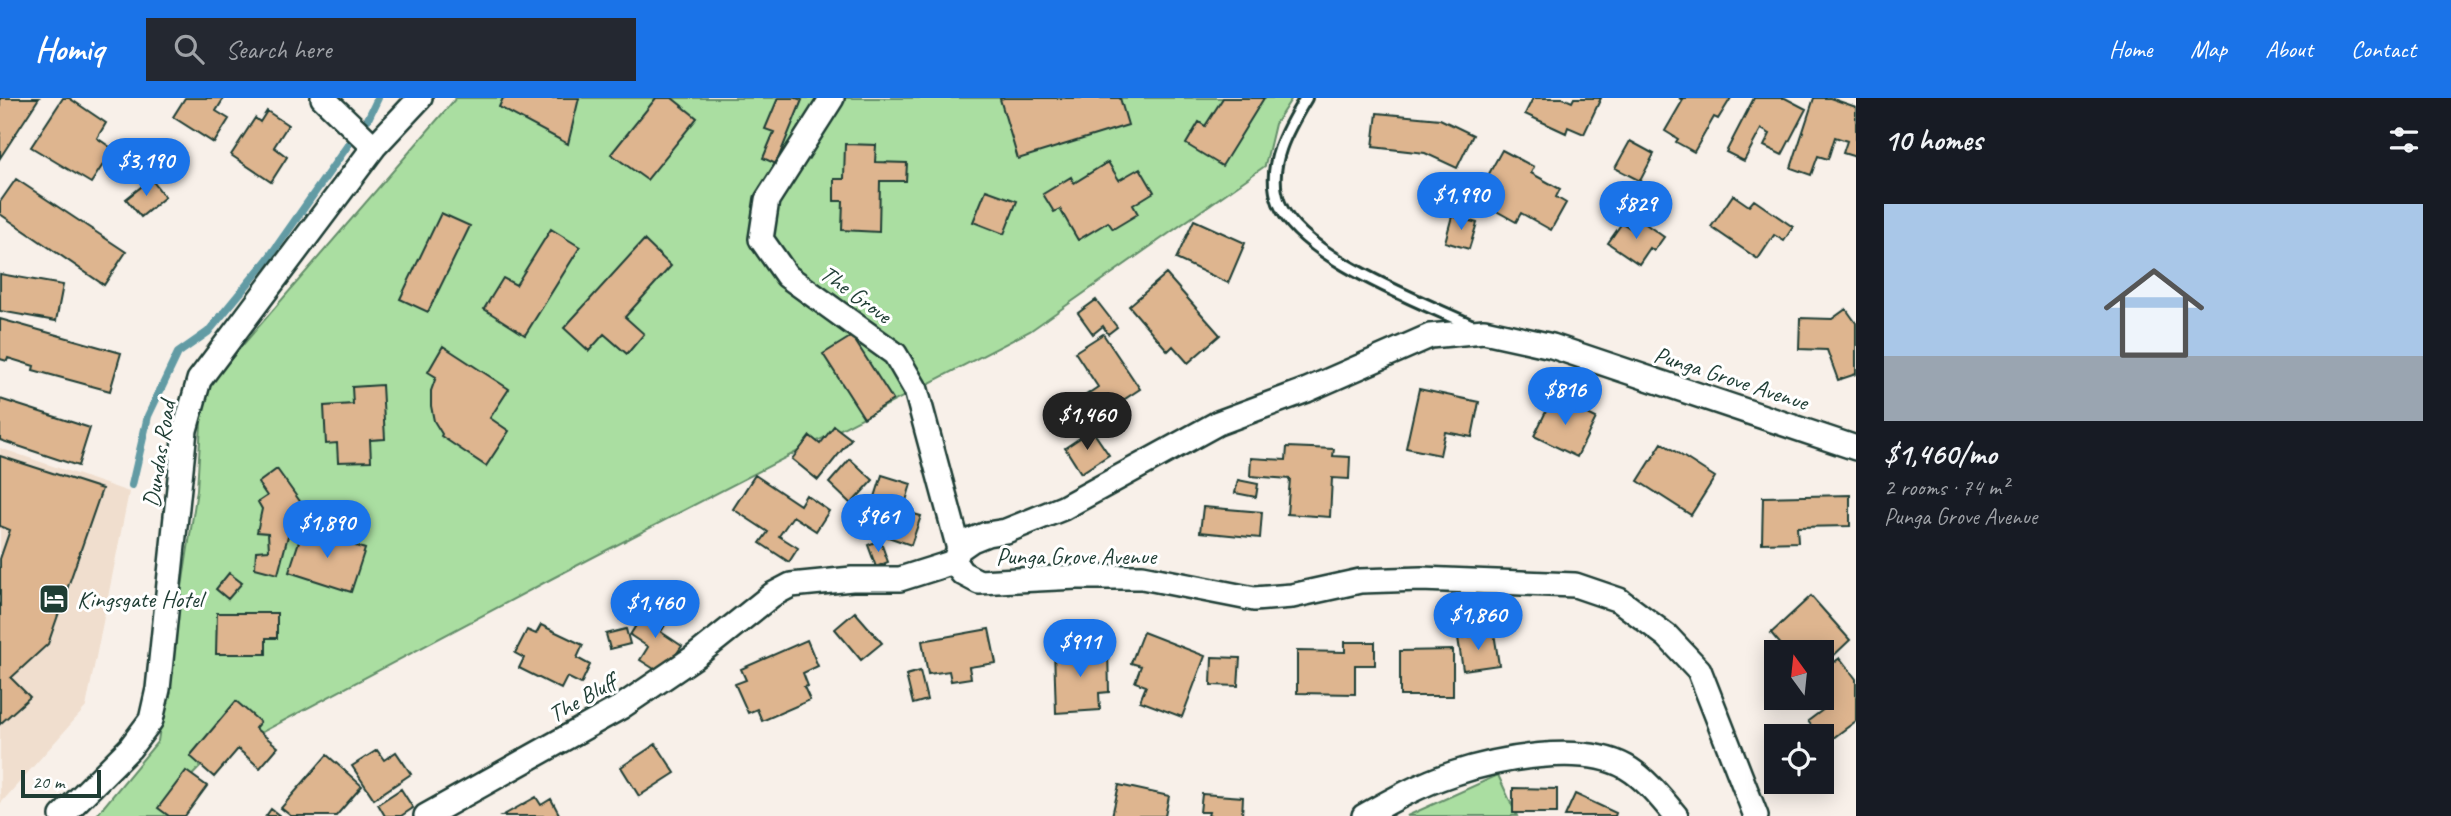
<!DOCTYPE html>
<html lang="en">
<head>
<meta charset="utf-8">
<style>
  :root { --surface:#171b24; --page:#242831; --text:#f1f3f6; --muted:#9ea1a6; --line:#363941; --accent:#1a73e8 }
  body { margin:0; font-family:Caveat,sans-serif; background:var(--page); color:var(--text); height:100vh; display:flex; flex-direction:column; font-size:26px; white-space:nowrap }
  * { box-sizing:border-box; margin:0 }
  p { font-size:23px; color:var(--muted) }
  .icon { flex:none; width:38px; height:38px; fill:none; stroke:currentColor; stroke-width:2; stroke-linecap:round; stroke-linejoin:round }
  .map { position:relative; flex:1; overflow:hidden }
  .drawer { display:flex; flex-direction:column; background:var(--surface); width:595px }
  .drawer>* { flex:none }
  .needle { width:46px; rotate:345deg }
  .buttons { position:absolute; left:1764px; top:542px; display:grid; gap:14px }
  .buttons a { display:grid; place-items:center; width:70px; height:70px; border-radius:0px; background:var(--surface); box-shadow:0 4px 18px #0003; font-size:35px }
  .scale { position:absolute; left:21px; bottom:18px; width:80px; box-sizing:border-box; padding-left:7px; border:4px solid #1f3d34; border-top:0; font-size:19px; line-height:24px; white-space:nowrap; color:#1f3d34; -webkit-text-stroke:5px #fff; paint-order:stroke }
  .price { position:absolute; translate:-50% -60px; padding:0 16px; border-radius:24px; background:var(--accent); color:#fff; font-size:23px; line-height:46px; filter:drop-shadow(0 2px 4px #0008) }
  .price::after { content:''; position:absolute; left:50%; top:42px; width:21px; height:16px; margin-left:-10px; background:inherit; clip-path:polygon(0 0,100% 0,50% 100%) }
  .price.current { background:#222; color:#fff }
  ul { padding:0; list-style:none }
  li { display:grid; align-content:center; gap:14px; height:371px; padding:0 28px }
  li+li { border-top:2px solid var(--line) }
  li span { display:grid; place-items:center; height:217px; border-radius:0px; color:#555 }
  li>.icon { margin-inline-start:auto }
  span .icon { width:126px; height:126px; fill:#fffc; stroke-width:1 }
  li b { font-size:30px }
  h2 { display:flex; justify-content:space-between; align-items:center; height:84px; padding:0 28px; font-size:30px }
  header { display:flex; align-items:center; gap:42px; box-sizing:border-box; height:98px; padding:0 35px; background:var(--accent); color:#fff }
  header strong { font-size:33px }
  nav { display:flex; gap:38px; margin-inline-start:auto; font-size:24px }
  .search { width:490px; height:63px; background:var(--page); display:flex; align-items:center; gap:18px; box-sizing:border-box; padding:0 24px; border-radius:0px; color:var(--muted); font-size:26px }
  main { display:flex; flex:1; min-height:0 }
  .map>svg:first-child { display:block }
  .built { fill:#f0dece }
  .green { fill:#aadea1; stroke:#648e6a; stroke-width:2 }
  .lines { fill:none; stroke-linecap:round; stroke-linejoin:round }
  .stream { stroke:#629ba4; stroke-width:8 }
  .building { fill:#deb58f; stroke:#1f3d34; stroke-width:2 }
  .service-casing { stroke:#1f3d34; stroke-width:16 }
  .minor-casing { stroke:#1f3d34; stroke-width:28 }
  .service { stroke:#fff; stroke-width:10 }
  .minor { stroke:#fff; stroke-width:23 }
  .labels { text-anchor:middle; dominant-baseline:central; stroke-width:6; stroke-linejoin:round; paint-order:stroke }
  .street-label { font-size:24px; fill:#1f3d34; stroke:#fff }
  .poi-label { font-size:24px; fill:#1f3d34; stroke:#fff; text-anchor:start }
</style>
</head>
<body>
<header>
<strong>Homiq</strong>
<div class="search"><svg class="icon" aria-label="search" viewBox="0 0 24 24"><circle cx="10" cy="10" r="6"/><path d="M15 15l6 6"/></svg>Search here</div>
<nav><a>Home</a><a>Map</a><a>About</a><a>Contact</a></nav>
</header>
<main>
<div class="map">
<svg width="1856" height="718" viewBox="0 0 1856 718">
  <rect width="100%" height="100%" fill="#f8f0e9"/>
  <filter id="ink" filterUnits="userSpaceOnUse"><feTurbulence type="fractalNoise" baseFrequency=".0143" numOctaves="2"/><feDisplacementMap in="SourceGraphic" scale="14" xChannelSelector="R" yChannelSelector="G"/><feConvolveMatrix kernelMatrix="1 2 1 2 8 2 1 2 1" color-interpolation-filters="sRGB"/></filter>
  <g filter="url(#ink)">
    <path class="built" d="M0 350 129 394 86 609 0 706Z"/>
    <path class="green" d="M456 0H1292L1275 26 1265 68 1030 233 553 480 204 665 170 700 169 718H96L158 643 197 392 203 293Z
      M1498 677 1517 718H1407Z"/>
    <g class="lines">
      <path class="stream" d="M368 21 378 0
        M132 387 148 318 178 255 208 234 268 161 348 47"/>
    </g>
    <path class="building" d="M0 0H39L0 60Z
      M63 0H69L106 25 97 40 113 51 91 85 31 49Z
      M185 0H224L216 13 229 21 214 45 173 19Z
      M503 0H579L568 46 499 9Z
      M656 0H672L697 20 647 82 611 56Z
      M778 0H796L802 2 776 66 763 60 774 34 765 31Z
      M1004 0H1120L1128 27 1018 61 1000 1Z
      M1223 0H1264L1222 68 1186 46 1199 24 1205 28Z
      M1533 0H1563L1572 4 1574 0H1601L1584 36 1568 29 1566 35 1525 16Z
      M1679 0H1731L1718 21 1714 19 1694 54 1676 44 1678 41 1665 33 1683 2Z
      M1754 0H1785L1806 11 1782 57 1764 48 1770 36 1761 31 1744 63 1726 54Z
      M1814 0H1830L1856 9V59L1843 55 1847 43 1835 39 1828 61 1818 58 1811 77 1791 70Z
      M267 13 288 27 274 49 287 59 271 84 231 57 255 20 260 24Z
      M1377 15 1440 21 1473 37 1457 70 1425 55 1373 49Z
      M1630 43 1654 56 1640 83 1615 70Z
      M845 46 876 47 875 64 907 65 906 83H880L879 134 842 132 843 103H834V81H844Z
      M1502 52 1534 69 1531 75 1560 91 1556 99 1566 105 1551 132 1521 115 1516 124 1475 101Z
      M1108 64 1119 82 1140 70 1154 94 1133 107 1138 116 1113 131 1108 124 1078 142 1060 111 1054 114 1043 96 1071 79 1074 85Z
      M16 81 126 154 104 187 0 116V104Z
      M151 81 165 99 141 119 126 101Z
      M986 92 1017 103 1004 136 973 124Z
      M1733 97 1749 108 1754 102 1793 129 1784 143 1774 137 1758 161 1711 129Z
      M441 115 470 128 428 214 400 201Z
      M1452 118 1477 125 1469 151 1445 144Z
      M1194 122 1245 145 1228 185 1176 161Z
      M1640 122 1664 139 1654 153 1650 150 1639 166 1608 145 1622 125 1633 132Z
      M551 131 580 149 525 237 484 211 503 180 516 187Z
      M644 142 671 168 625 219 644 236 627 256 604 236 589 253 564 230Z
      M0 176 63 187 56 223 0 213Z
      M1166 176 1220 237 1188 265 1173 248 1168 253 1129 208Z
      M1096 202 1117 229 1108 236 1103 228 1093 236 1078 215Z
      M1846 211 1856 225V276L1838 282 1827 252 1799 251 1800 220 1832 221Z
      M0 221 121 255 110 293 33 272 34 268 8 260 7 263 0 261Z
      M1103 236 1140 291 1096 320 1083 299 1098 289 1075 254Z
      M852 238 893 302 864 320 823 256Z
      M443 248 509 291 490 320 509 333 486 368 441 338 442 336 434 323 431 308V293L436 279 428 274Z
      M382 287 385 341 370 342 371 363 338 364 337 345 326 346 324 308 353 306 352 289Z
      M1419 291 1479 304 1472 339 1445 334 1440 357 1406 350Z
      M1553 299 1596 320 1577 359 1534 338Z
      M0 301 90 330 78 368 0 342Z
      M834 328 851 341 818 382 792 361 810 338 820 346Z
      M1092 332 1109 357 1081 375 1065 350Z
      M1662 345 1715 379 1691 417 1638 383Z
      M1287 349 1334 351 1333 358 1350 359 1349 381 1332 380 1330 419 1287 416 1290 381 1250 378 1251 360 1286 362Z
      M0 358 102 391 48 546 11 580 30 599 0 626V461L10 432 0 428Z
      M850 361 873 382 851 406 829 385Z
      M277 371 309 416 290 430 278 476 255 470 256 453 269 452 268 435 257 434 262 411 258 404 267 398 258 385Z
      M755 377 800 407 806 397 829 413 816 433 793 418 779 438 798 450 789 464 760 445 768 434 733 411Z
      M882 377 911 386 903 413 921 418 911 447 871 433 874 423 868 421Z
      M1238 382 1258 386 1256 399 1235 395Z
      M1850 397V428L1797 429 1798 444 1762 445 1763 399Z
      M1203 409 1262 414 1260 440 1200 434Z
      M303 431 365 451 351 494 289 474Z
      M880 442 888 464 876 469 868 447Z
      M229 475 242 485 228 501 216 491Z
      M1811 498 1850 542 1830 561 1820 550 1814 555H1788L1771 535Z
      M649 507 669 520 661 534 682 548 662 576 640 562 648 549 630 537Z
      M855 514 882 545 861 562 835 531Z
      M217 515H277V540H266V556H216Z
      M541 527 583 547 577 560 590 567 581 586 567 579 561 591 519 570 524 560 515 555 527 532 536 536Z
      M626 531 630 546 610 551 606 536Z
      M989 531 996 565 969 569 971 580 951 583 949 573 928 576 922 543Z
      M1143 534 1205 558 1182 619 1140 603 1146 588 1135 584 1141 568 1131 565Z
      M1494 535 1499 567 1463 572 1458 540Z
      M807 542 818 568 803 575 808 588 804 589 810 602 762 623 757 611 748 615 735 586 746 582 741 571Z
      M1345 544H1375V567H1355V596L1297 595V553L1345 554Z
      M1108 551 1109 594 1099 595 1100 612 1056 615 1054 552Z
      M1453 552V598H1400V553Z
      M1212 559 1240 560 1238 588 1211 587Z
      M1840 560 1856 581V623L1825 646 1808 623 1828 608 1822 598V573Z
      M920 573 927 602 913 606 906 577Z
      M236 603 260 624 255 630 278 649 260 670 238 651 214 679 190 658Z
      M656 646 675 675 639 698 621 669Z
      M377 652 384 662 396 654 411 676 374 701 352 668Z
      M327 657 362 688 336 718H291L281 710Z
      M186 673 207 688 185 718H169L158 710Z
      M1119 687 1169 698 1165 718H1112Z
      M1513 690 1557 691V715H1513Z
      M401 691 413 710 401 718H385L378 706Z
      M1202 696 1243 699 1242 718H1208L1209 714H1200Z
      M1575 696 1616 715 1615 718H1565Z
      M536 699 541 707 551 701 559 716 555 718H502Z
      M271 711 280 718H266Z"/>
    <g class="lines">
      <g class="service-casing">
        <path id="service" d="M1306 0C1288 30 1265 68 1279 105 1301 160 1423 204 1475 229"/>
      </g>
      <g class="minor-casing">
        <path id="minor" d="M323 0 374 49
          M832 0 767 102 761 141 787 178 895 256 916 292 959 451
          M62 718 130 650 151 622 158 591 185 332 199 282 374 49 420 0
          M426 718 621 609 693 560 772 497 791 487 852 481H900L954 464
          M1364 718C1392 702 1421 686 1452 676 1497 661 1582 644 1626 669 1645 680 1662 701 1676 718
          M1756 718 1699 572 1667 538 1619 502 1575 487 1421 481 1360 483 1292 498 1254 501 1142 479H1077L979 484 962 475 954 464 959 451 972 442 987 436 1006 433 1063 410 1218 325 1307 292 1430 238 1484 233 1552 248 1856 350"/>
      </g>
      <use href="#service" class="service"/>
      <use href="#minor" class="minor"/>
    </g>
  </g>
  <defs>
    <g id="hotel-square" transform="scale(1.575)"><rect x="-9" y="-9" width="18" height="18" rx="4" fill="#1f3d34" stroke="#fff"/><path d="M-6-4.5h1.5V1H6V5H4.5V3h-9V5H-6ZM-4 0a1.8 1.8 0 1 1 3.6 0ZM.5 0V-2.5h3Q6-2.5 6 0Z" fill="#fff"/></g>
  </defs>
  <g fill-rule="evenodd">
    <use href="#hotel-square" x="54" y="501"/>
  </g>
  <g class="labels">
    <g class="street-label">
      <text transform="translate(856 196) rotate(36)">The Grove</text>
      <text transform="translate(1731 280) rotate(18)">Punga Grove Avenue</text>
      <text transform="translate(159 356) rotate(-81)">Dundas Road</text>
      <text x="1076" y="458">Punga Grove Avenue</text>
      <text transform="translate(582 600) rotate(-30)">The Bluff</text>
    </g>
    <g class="poi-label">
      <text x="77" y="501">Kingsgate Hotel</text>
    </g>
  </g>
</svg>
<div class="buttons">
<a><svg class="needle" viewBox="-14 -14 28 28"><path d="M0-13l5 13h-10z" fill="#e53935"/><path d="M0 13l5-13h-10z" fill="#9ea1a6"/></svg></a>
<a><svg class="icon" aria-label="locate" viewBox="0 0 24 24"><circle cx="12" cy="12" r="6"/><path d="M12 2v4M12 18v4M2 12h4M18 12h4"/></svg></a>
</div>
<div class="scale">20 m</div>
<b class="price" style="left:146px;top:100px">$3,190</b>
<b class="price" style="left:1461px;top:134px">$1,990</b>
<b class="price" style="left:1636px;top:143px">$829</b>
<b class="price" style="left:1565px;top:329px">$816</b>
<b class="price current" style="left:1087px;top:354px">$1,460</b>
<b class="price" style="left:878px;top:456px">$961</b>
<b class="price" style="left:327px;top:462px">$1,890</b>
<b class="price" style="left:655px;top:542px">$1,460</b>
<b class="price" style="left:1478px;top:554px">$1,860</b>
<b class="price" style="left:1080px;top:581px">$911</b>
</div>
<section class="drawer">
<h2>10 homes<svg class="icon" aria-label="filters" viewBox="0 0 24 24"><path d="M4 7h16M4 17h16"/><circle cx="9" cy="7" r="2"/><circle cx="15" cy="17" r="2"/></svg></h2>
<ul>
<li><span style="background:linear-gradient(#a9c7e8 70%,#9aa5b1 0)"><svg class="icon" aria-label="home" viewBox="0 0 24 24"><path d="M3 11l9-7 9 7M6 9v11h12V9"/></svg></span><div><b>$1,460/mo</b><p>2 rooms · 74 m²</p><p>Punga Grove Avenue</p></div></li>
</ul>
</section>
</main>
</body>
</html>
